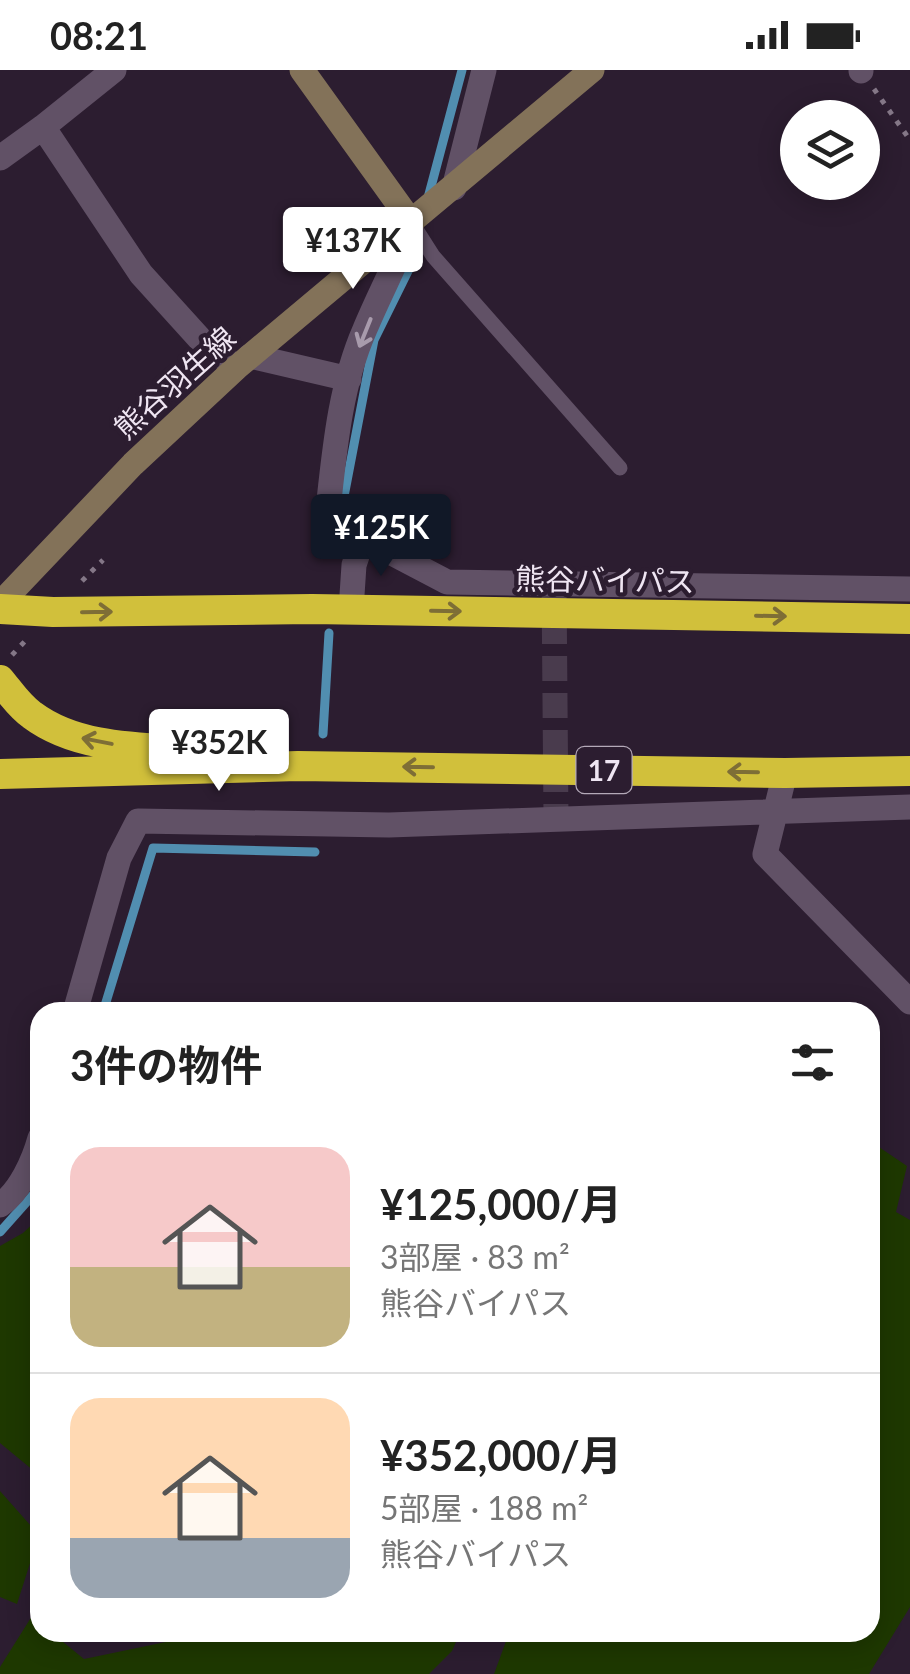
<!DOCTYPE html>
<html lang="ja">
<head>
<meta charset="utf-8">
<style>
  :root { --surface:#fff; --page:#f2f2f2; --text:#222; --muted:#767676; --line:#e0e0e0; --accent:#111827 }
  body { margin:0; font-family:Lato,"Noto Sans JP",sans-serif; background:var(--page); color:var(--text); height:100vh; display:flex; flex-direction:column; font-size:38px; white-space:nowrap }
  * { box-sizing:border-box; margin:0 }
  p { font-size:32px; color:var(--muted) }
  .icon { flex:none; width:55px; height:55px; fill:none; stroke:currentColor; stroke-width:2; stroke-linecap:round; stroke-linejoin:round }
  .map { position:relative; flex:1; overflow:hidden }
  .details { position:absolute; left:30px; top:932px; width:850px; height:640px; display:flex; flex-direction:column; background:var(--surface); border-radius:30px; box-shadow:0 5px 25px #0003 }
  .details>* { flex:none }
  .buttons { position:absolute; left:780px; top:30px; display:grid; gap:20px }
  .buttons a { display:grid; place-items:center; width:100px; height:100px; border-radius:50%; background:var(--surface); box-shadow:0 5px 25px #0003; font-size:50px }
  .price { position:absolute; translate:-50% -85px; padding:0 22px; border-radius:10px; background:#fff; color:#222; font-size:32px; line-height:65px; filter:drop-shadow(0 2px 5px #0008) }
  .price::after { content:''; position:absolute; left:50%; top:60px; width:30px; height:22px; margin-left:-15px; background:inherit; clip-path:polygon(0 0,100% 0,50% 100%) }
  .price.selected { background:var(--accent); color:#fff }
  ul { padding:0; list-style:none }
  li { display:flex; align-items:center; gap:30px; height:250px; padding:0 40px }
  li+li { border-top:2px solid var(--line) }
  li span { display:grid; place-items:center; flex:none; width:280px; height:200px; border-radius:30px; color:#555 }
  li>.icon { margin-inline-start:auto }
  span .icon { width:120px; height:120px; fill:#fffc; stroke-width:1 }
  li b { font-size:42px }
  h2 { display:flex; justify-content:space-between; align-items:center; height:120px; padding:0 40px; font-size:42px }
  .status { display:flex; justify-content:space-between; align-items:center; height:70px; padding:0 50px; background:var(--surface); direction:ltr }
  .status svg { height:28px; fill:currentColor }
  .map>svg:first-child { display:block }
  .green { fill:#1e3800 }
  .lines { fill:none; stroke-linecap:round; stroke-linejoin:round }
  .stream { stroke:#518eb0; stroke-width:9 }
  .street-tunnel { stroke:#493b4d; stroke-width:25; stroke-dasharray:25 12; stroke-linecap:butt }
  .path { stroke:#847787; stroke-width:5; stroke-dasharray:5 8; stroke-linecap:butt }
  .lane { stroke:#615166; stroke-width:15 }
  .street { stroke:#615166; stroke-width:25 }
  .secondary { stroke:#837259; stroke-width:25 }
  .highway { stroke:#d1c03b; stroke-width:30 }
  .oneway { stroke:#a89bac }
  .oneway2 { stroke:#7e6e36 }
  .labels { text-anchor:middle; dominant-baseline:central; stroke-width:9; stroke-linejoin:round; paint-order:stroke }
  .shield { fill:#2c1d30; stroke:#b4a9b8; stroke-width:2.5 }
  .shield-label { font-size:28px; font-weight:bold; fill:#efe5f2 }
  .street-label { font-size:30px; fill:#efe5f2; stroke:#2c1d30 }
</style>
</head>
<body>
<div class="status"><b>08:21</b><svg viewBox="0 0 49 12"><path d="M0 12V9h3v3zM5 12V6h3v6zM10 12V3h3v9zM15 12V0h3v12zM26 1h20v11H26zM47 4h2v5h-2z"/></svg></div>
<div class="map">
<svg width="910" height="1604" viewBox="0 0 910 1604">
  <rect width="100%" height="100%" fill="#2c1d30"/>
  <path class="green" d="M873 1073 907 1096 896 1142 910 1150V1537L869 1604H494L509 1563 870 1562V1080Z
    M40 1147V1406L0 1373V1176L23 1163Z
    M0 1421 39 1465 17 1534 0 1527Z
    M32 1546 40 1552V1562L52 1563 84 1589 185 1568 182 1563H460L452 1581 429 1604H0V1597Z"/>
  <g class="lines">
    <path class="stream" d="M428 128 462 0
      M342 437 374 270 415 187 419 167
      M323 664 329 563
      M103 942 153 778 315 782
      M0 1162 40 1117"/>
    <path class="street-tunnel" d="M554 512 556 749"/>
    <path class="path" d="M874 19 910 70
      M82 511 103 490
      M12 585 28 568"/>
    <path class="lane" d="M412 153 433 186 620 398"/>
    <path class="street" d="M114 0 43 57 141 204 199 268 236 298
      M861 0V1
      M0 88 43 57
      M454 118 484 0
      M412 153C398 190 380 223 365 259 339 318 334 386 327 449L447 512 910 519
      M250 286 349 309
      M351 540 354 495 363 468
      M785 703 765 784 910 932
      M75 942 119 788 138 751 389 755 910 737
      M0 1135C20 1122 34 1090 40 1068"/>
    <path class="secondary" d="M302 0 412 153
      M0 534 133 394 236 298 592 0"/>
    <path class="highway" d="M0 539 53 542 312 539 910 549
      M0 610C10 622 19 636 32 645 80 681 148 677 206 682
      M0 704 298 696 785 703 910 701"/>
  </g>
  <defs><path id="oneway-shaft" d="M-6 0H5M1.5-3L5.5 0L1.5 3" fill="none" stroke-width="1.6" stroke-linecap="round" stroke-linejoin="round" transform="scale(2.5)"/></defs>
  <use class="oneway" href="#oneway-shaft" transform="translate(365 263) rotate(112)"/>
  <g class="oneway2">
    <use href="#oneway-shaft" transform="translate(446 541) rotate(1)"/>
    <use href="#oneway-shaft" transform="translate(97 542) rotate(-1)"/>
    <use href="#oneway-shaft" transform="translate(771 546) rotate(1)"/>
    <use href="#oneway-shaft" transform="translate(97 671) rotate(-169)"/>
    <use href="#oneway-shaft" transform="translate(418 697) rotate(-179)"/>
    <use href="#oneway-shaft" transform="translate(743 702) rotate(-179)"/>
  </g>
  <g class="labels">
    <rect class="shield" x="576.5" y="677" width="55" height="46" rx="8"/>
    <g class="shield-label">
      <text x="604" y="700">17</text>
    </g>
    <g class="street-label">
      <text transform="translate(174 312) rotate(-42)">熊谷羽生線</text>
      <text transform="translate(605 509) rotate(1)">熊谷バイパス</text>
    </g>
  </g>
</svg>
<div class="buttons">
<a><svg class="icon" aria-label="layers" viewBox="0 0 24 24"><path d="M12 4l9 5-9 5-9-5zM3 14l9 5 9-5"/></svg></a>
</div>
<b class="price" style="left:353px;top:222px">¥137K</b>
<b class="price selected" style="left:381px;top:509px">¥125K</b>
<b class="price" style="left:219px;top:724px">¥352K</b>
<section class="details">
<h2>3件の物件<svg class="icon" aria-label="filters" viewBox="0 0 24 24"><path d="M4 7h16M4 17h16"/><circle cx="9" cy="7" r="2"/><circle cx="15" cy="17" r="2"/></svg></h2>
<ul>
<li><span style="background:linear-gradient(#f6c9c9 60%,#c2b280 0)"><svg class="icon" aria-label="home" viewBox="0 0 24 24"><path d="M3 11l9-7 9 7M6 9v11h12V9"/></svg></span><div><b>¥125,000/月</b><p>3部屋 · 83 m²</p><p>熊谷バイパス</p></div></li>
<li><span style="background:linear-gradient(#ffd9b3 70%,#9aa5b1 0)"><svg class="icon" aria-label="home" viewBox="0 0 24 24"><path d="M3 11l9-7 9 7M6 9v11h12V9"/></svg></span><div><b>¥352,000/月</b><p>5部屋 · 188 m²</p><p>熊谷バイパス</p></div></li>
</ul>
</section>
</div>
</body>
</html>
